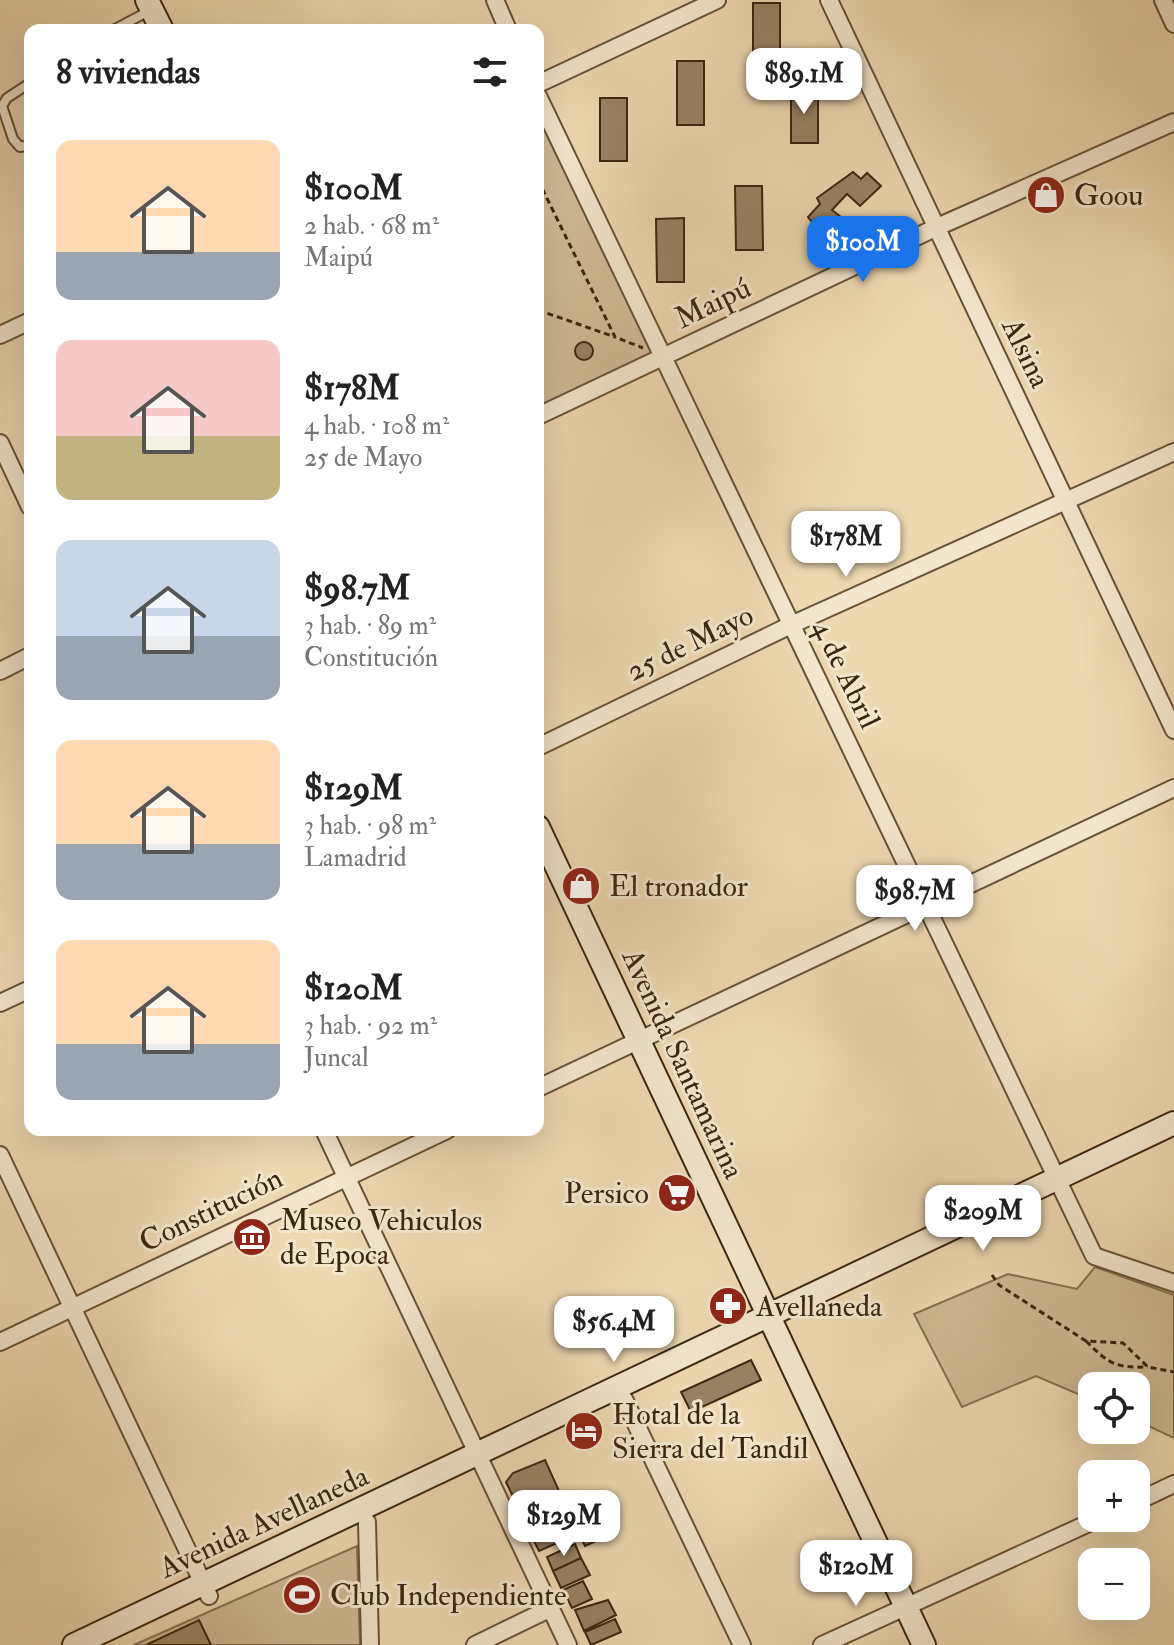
<!DOCTYPE html>
<html lang="es">
<head>
<meta charset="utf-8">
<style>
  :root { --surface:#fff; --page:#f6f6f6; --text:#222; --muted:#767676; --accent:#1a73e8 }
  body { margin:0; font-family:"IM FELL Double Pica",serif; background:var(--page); color:var(--text); height:100vh; display:flex; flex-direction:column; font-size:30px; white-space:nowrap }
  * { box-sizing:border-box; margin:0 }
  p { font-size:26px; color:var(--muted) }
  .icon { flex:none; width:44px; height:44px; fill:none; stroke:currentColor; stroke-width:2; stroke-linecap:round; stroke-linejoin:round }
  .map { position:relative; flex:1; overflow:hidden }
  .sheet { position:absolute; left:24px; top:24px; width:520px; height:1112px; display:flex; flex-direction:column; background:var(--surface); border-radius:16px; box-shadow:0 8px 32px #0002 }
  .sheet>* { flex:none }
  .controls { position:absolute; left:1078px; top:1372px; display:grid; gap:16px }
  .controls a { display:grid; place-items:center; width:72px; height:72px; border-radius:16px; background:var(--surface); box-shadow:0 8px 32px #0002; font-size:40px }
  .price { position:absolute; translate:-50% -68px; padding:0 18px; border-radius:16px; background:#fff; color:#222; font-size:26px; line-height:52px; filter:drop-shadow(0 2px 4px #0008) }
  .price::after { content:''; position:absolute; left:50%; top:48px; width:24px; height:18px; margin-left:-12px; background:inherit; clip-path:polygon(0 0,100% 0,50% 100%) }
  .price.selected { background:var(--accent); color:#fff }
  ul { padding:0; list-style:none }
  li { display:flex; align-items:center; gap:24px; height:200px; padding:0 32px }
  li span { display:grid; place-items:center; flex:none; width:224px; height:160px; border-radius:16px; color:#555 }
  li>.icon { margin-inline-start:auto }
  span .icon { width:96px; height:96px; fill:#fffc; stroke-width:1 }
  li b { font-size:34px }
  h2 { display:flex; justify-content:space-between; align-items:center; height:96px; padding:0 32px; font-size:34px }
  .map>svg:first-child { display:block }
  .green { fill:#d0ba96; stroke:#867052; stroke-width:2 }
  .building { fill:#998264; stroke:#3c250f; stroke-width:2 }
  .lines { fill:none; stroke-linecap:round; stroke-linejoin:round }
  .service-casing { stroke:#685238; stroke-width:12 }
  .minor-casing { stroke:#685238; stroke-width:20 }
  .secondary-casing { stroke:#3c250f; stroke-width:26 }
  .path { stroke:#3c250f; stroke-width:3; stroke-dasharray:6 4; stroke-linecap:butt }
  .service { stroke:#f4e6cd; stroke-width:8 }
  .minor { stroke:#f4e6cd; stroke-width:16 }
  .secondary { stroke:#f4e6cd; stroke-width:22 }
  .labels { text-anchor:middle; dominant-baseline:central; stroke-width:6; stroke-linejoin:round; paint-order:stroke }
  .poi-label { font-size:30px; fill:#3c250f; stroke:#f4e6cd; text-anchor:start }
  .street-label { font-size:30px; fill:#3c250f; stroke:#f4e6cd }
</style>
</head>
<body>
<div class="map">
<svg width="1174" height="1645" viewBox="0 0 1174 1645">
  <rect width="100%" height="100%" fill="#eed8b2"/>
  <filter id="stains"><feTurbulence type="fractalNoise" baseFrequency=".0025" numOctaves="4"/><feColorMatrix values="0 0 0 0 .2 0 0 0 0 .09 0 0 0 0 .02 0 0 0 .5 -.17"/></filter>
  <radialGradient id="worn" r=".72"><stop offset=".6" stop-color="#630" stop-opacity="0"/><stop offset="1" stop-color="#630" stop-opacity=".3"/></radialGradient>
  <path class="green" d="M538 113 654 356 538 408Z
    M1095 1267 1174 1295V1438L1136 1420V1386H1092V1400L1036 1376 962 1407 914 1314 1008 1274 1077 1289Z
    M357 1546 360 1645H134Z"/>
  <path class="building" d="M753 3H780V57L753 58Z
    M677 61H704V125H677Z
    M791 88H818V143H791Z
    M600 98H627V161H600Z
    M853 172 861 179 867 173 881 186 860 206 847 194 832 210 846 221 823 242 811 230 815 226 808 217 820 204 817 198Z
    M735 186H762L763 250H736Z
    M684 218V282H657L656 219Z
    M575 351a9 9 0 1 1 18 0a9 9 0 1 1-18 0Z
    M751 1360 761 1380 691 1412 681 1392Z
    M545 1460 559 1491 519 1509 506 1482 513 1473Z
    M559 1491 572 1515 531 1535 526 1521 547 1511 540 1499Z
    M588 1511 601 1539 585 1546 572 1520Z
    M550 1529 557 1543 539 1551 532 1537Z
    M575 1544 581 1558 553 1571 547 1557Z
    M581 1558 590 1575 561 1588 553 1571Z
    M583 1581 592 1599 572 1608 563 1590Z
    M608 1600 616 1615 584 1631 575 1610Z
    M615 1619 621 1632 591 1645 585 1632Z
    M199 1620 211 1645H146Z"/>
  <g class="lines">
    <g class="service-casing">
      <path id="service" d="M113 30 151 10
        M30 83 7 98 2 106 13 139 20 147 30 145"/>
    </g>
    <g class="minor-casing">
      <path id="minor" d="M495 0 508 30
        M829 0 1174 730
        M1163 0 1174 24
        M538 84 717 0
        M538 96 1094 1256 1174 1283
        M0 335 30 321
        M538 416 935 228 1174 122
        M0 443 30 507
        M0 671 30 656
        M538 747 791 625 1174 452
        M0 1003 30 989
        M538 1088 1174 788
        M324 1130 568 1645
        M0 1155 209 1596
        M0 1342 447 1130
        M624 1399 742 1645
        M1136 1502 1174 1484
        M367 1522 370 1645
        M475 1645 551 1608
        M822 1645 1100 1518"/>
    </g>
    <g class="secondary-casing">
      <path id="secondary" d="M147 0 162 30
        M538 827 924 1645
        M74 1645 1174 1123"/>
    </g>
    <path class="path" d="M538 180 615 337 643 348
      M538 310 615 337
      M992 1275 999 1285 1086 1341 1123 1343 1148 1367 1174 1372
      M1086 1341C1109 1364 1115 1368 1148 1367"/>
    <use href="#service" class="service"/>
    <use href="#minor" class="minor"/>
    <use href="#secondary" class="secondary"/>
  </g>
  <defs>
    <g id="shop-disc" transform="scale(2)"><circle r="9.5" fill="#8f2418" stroke="#f4e6cd"/><path d="M-5-2.5h2.3a2.7 3.5 0 0 1 5.4 0H5L5.5 6h-11ZM-1.5-2.5h3a1.5 2.3 0 0 0-3 0Z" fill="#fff"/></g>
    <g id="supermarket-disc" transform="scale(2)"><circle r="9.5" fill="#8f2418" stroke="#f4e6cd"/><path d="M-6-5.5h2.5l.6 2H6L4.5 2H-2.5L-4.4-4H-6ZM-1.5 3.2a1.3 1.3 0 1 0 .1 0ZM3 3.2a1.3 1.3 0 1 0 .1 0Z" fill="#fff"/></g>
    <g id="museum-disc" transform="scale(2)"><circle r="9.5" fill="#8f2418" stroke="#f4e6cd"/><path d="M0-6L6-3V-2H-6V-3ZM-5-1h2V3h-2ZM-1-1h2V3h-2ZM3-1h2V3H3ZM-6 4H6V6H-6Z" fill="#fff"/></g>
    <g id="pharmacy-disc" transform="scale(2)"><circle r="9.5" fill="#8f2418" stroke="#f4e6cd"/><path d="M-2-6h4v4h4v4h-4v4h-4v-4h-4v-4h4Z" fill="#fff"/></g>
    <g id="hotel-disc" transform="scale(2)"><circle r="9.5" fill="#8f2418" stroke="#f4e6cd"/><path d="M-6-4.5h1.5V1H6V5H4.5V3h-9V5H-6ZM-4 0a1.8 1.8 0 1 1 3.6 0ZM.5 0V-2.5h3Q6-2.5 6 0Z" fill="#fff"/></g>
    <g id="stadium-disc" transform="scale(2)"><circle r="9.5" fill="#8f2418" stroke="#f4e6cd"/><path d="M0-5a6.5 5 0 1 0 0 10a6.5 5 0 1 0 0-10ZM-3.5-1.8h7v3.6h-7Z" fill="#fff"/></g>
  </defs>
  <g fill-rule="evenodd">
    <use href="#shop-disc" x="1046" y="195"/>
    <use href="#shop-disc" x="581" y="886"/>
    <use href="#supermarket-disc" x="677" y="1193"/>
    <use href="#museum-disc" x="252" y="1237"/>
    <use href="#pharmacy-disc" x="728" y="1306"/>
    <use href="#hotel-disc" x="584" y="1431"/>
    <use href="#stadium-disc" x="302" y="1595"/>
  </g>
  <g class="labels">
    <g class="poi-label">
      <text x="1074" y="195">Goou</text>
      <text x="609" y="886">El tronador</text>
      <text x="649" y="1193" text-anchor="end">Persico</text>
      <text x="280" y="1220">Museo Vehiculos<tspan x="280" dy="34">de Epoca</tspan></text>
      <text x="756" y="1306">Avellaneda</text>
      <text x="612" y="1414">Hotal de la<tspan x="612" dy="34">Sierra del Tandil</tspan></text>
      <text x="330" y="1595">Club Independiente</text>
    </g>
    <g class="street-label">
      <text transform="translate(713 303) rotate(-26)">Maipú</text>
      <text transform="translate(1026 353) rotate(64)">Alsina</text>
      <text transform="translate(690 643) rotate(-26)">25 de Mayo</text>
      <text transform="translate(846 674) rotate(64)">4 de Abril</text>
      <text transform="translate(683 1064) rotate(65)">Avenida Santamarina</text>
      <text transform="translate(211 1210) rotate(-26)">Constitución</text>
      <text transform="translate(264 1522) rotate(-25)">Avenida Avellaneda</text>
    </g>
  </g>
  <rect width="100%" height="100%" filter="url(#stains)"/>
  <rect width="100%" height="100%" fill="url(#worn)"/>
</svg>
<div class="controls">
<a><svg class="icon" aria-label="locate" viewBox="0 0 24 24"><circle cx="12" cy="12" r="6"/><path d="M12 2v4M12 18v4M2 12h4M18 12h4"/></svg></a>
<a>+</a>
<a>−</a>
</div>
<b class="price" style="left:804px;top:116px">$89.1M</b>
<b class="price selected" style="left:863px;top:284px">$100M</b>
<b class="price" style="left:846px;top:579px">$178M</b>
<b class="price" style="left:915px;top:933px">$98.7M</b>
<b class="price" style="left:983px;top:1253px">$209M</b>
<b class="price" style="left:614px;top:1364px">$56.4M</b>
<b class="price" style="left:564px;top:1558px">$129M</b>
<b class="price" style="left:856px;top:1608px">$120M</b>
<section class="sheet">
<h2>8 viviendas<svg class="icon" aria-label="filters" viewBox="0 0 24 24"><path d="M4 7h16M4 17h16"/><circle cx="9" cy="7" r="2"/><circle cx="15" cy="17" r="2"/></svg></h2>
<ul>
<li><span style="background:linear-gradient(#ffd9b3 70%,#9aa5b1 0)"><svg class="icon" aria-label="home" viewBox="0 0 24 24"><path d="M3 11l9-7 9 7M6 9v11h12V9"/></svg></span><div><b>$100M</b><p>2 hab. · 68 m²</p><p>Maipú</p></div></li>
<li><span style="background:linear-gradient(#f6c9c9 60%,#c2b280 0)"><svg class="icon" aria-label="home" viewBox="0 0 24 24"><path d="M3 11l9-7 9 7M6 9v11h12V9"/></svg></span><div><b>$178M</b><p>4 hab. · 108 m²</p><p>25 de Mayo</p></div></li>
<li><span style="background:linear-gradient(#c9d6e8 60%,#9aa5b1 0)"><svg class="icon" aria-label="home" viewBox="0 0 24 24"><path d="M3 11l9-7 9 7M6 9v11h12V9"/></svg></span><div><b>$98.7M</b><p>3 hab. · 89 m²</p><p>Constitución</p></div></li>
<li><span style="background:linear-gradient(#ffd9b3 65%,#9aa5b1 0)"><svg class="icon" aria-label="home" viewBox="0 0 24 24"><path d="M3 11l9-7 9 7M6 9v11h12V9"/></svg></span><div><b>$129M</b><p>3 hab. · 98 m²</p><p>Lamadrid</p></div></li>
<li><span style="background:linear-gradient(#ffd9b3 65%,#9aa5b1 0)"><svg class="icon" aria-label="home" viewBox="0 0 24 24"><path d="M3 11l9-7 9 7M6 9v11h12V9"/></svg></span><div><b>$120M</b><p>3 hab. · 92 m²</p><p>Juncal</p></div></li>
</ul>
</section>
</div>
</body>
</html>
